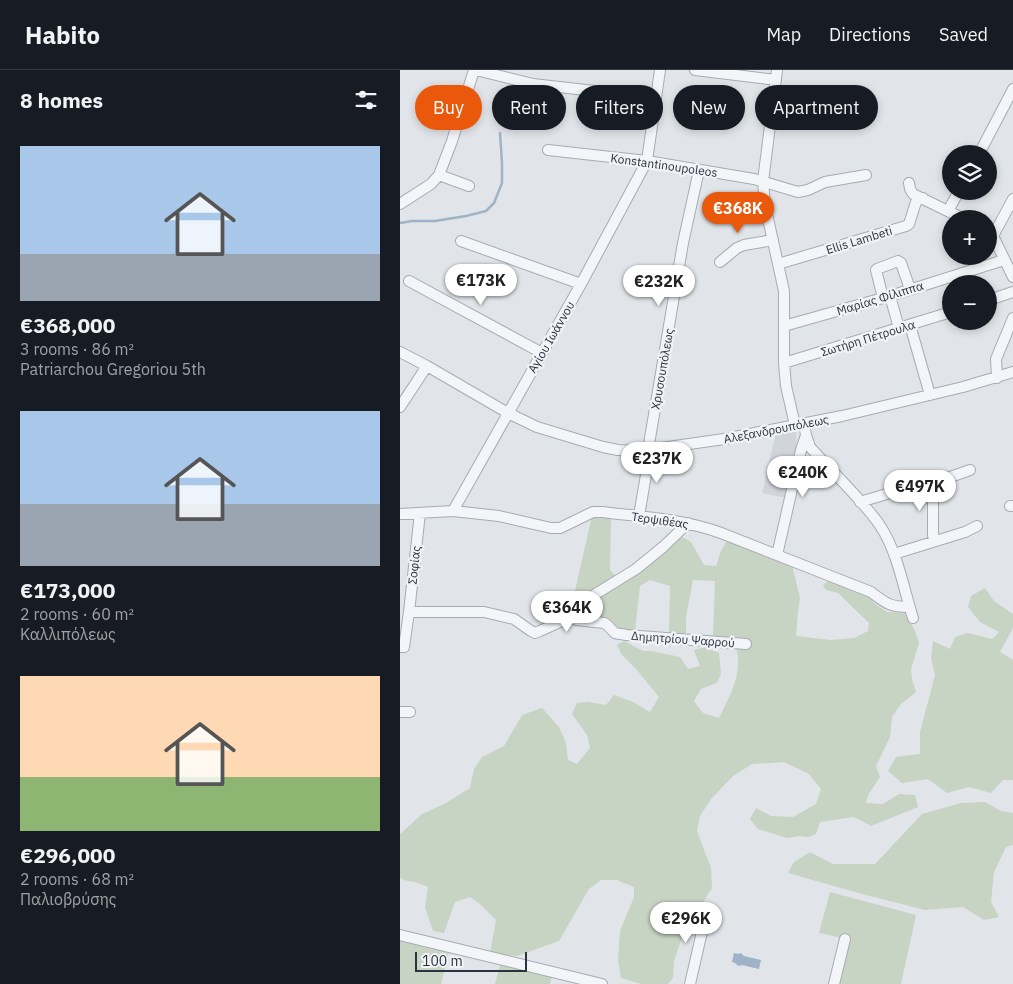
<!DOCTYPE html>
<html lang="en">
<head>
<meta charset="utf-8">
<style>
  :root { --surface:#171b24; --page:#242831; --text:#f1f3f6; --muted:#9ea1a6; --line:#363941; --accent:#ea580c }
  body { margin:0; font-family:"IBM Plex Sans",sans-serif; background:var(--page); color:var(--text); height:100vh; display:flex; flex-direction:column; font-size:19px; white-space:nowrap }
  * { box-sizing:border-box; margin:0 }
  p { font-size:16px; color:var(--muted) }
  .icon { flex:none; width:28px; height:28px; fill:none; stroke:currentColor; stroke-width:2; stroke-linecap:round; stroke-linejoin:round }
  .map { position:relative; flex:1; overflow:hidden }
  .details { display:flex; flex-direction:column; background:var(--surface); width:400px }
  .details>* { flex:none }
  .banner { position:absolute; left:15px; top:15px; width:475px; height:45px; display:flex; gap:10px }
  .fabs { position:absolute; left:542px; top:75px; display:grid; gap:10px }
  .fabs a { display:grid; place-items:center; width:55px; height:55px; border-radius:50%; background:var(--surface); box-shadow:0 2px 8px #0003; font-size:25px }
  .scale { position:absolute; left:15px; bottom:12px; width:112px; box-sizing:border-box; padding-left:5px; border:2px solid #2a3340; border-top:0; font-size:14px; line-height:18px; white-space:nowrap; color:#2a3340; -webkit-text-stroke:4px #f1f3f7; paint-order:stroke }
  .price { position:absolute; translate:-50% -42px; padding:0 11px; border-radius:18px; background:#fff; color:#222; font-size:16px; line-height:32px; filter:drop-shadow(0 1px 2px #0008) }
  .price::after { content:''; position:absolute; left:50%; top:30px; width:15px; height:11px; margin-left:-8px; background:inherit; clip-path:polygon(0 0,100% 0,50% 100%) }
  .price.current { background:var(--accent); color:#fff }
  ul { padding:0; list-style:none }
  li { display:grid; align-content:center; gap:10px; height:265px; padding:0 20px }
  li span { display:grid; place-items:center; height:155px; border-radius:0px; color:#555 }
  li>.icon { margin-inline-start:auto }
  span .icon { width:90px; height:90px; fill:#fffc; stroke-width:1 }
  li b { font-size:21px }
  h2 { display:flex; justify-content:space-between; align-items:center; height:60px; padding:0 20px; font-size:21px }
  .chip { padding:0 18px; border-radius:22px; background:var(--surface); box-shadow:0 2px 8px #0003; font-size:18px; line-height:45px }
  .chip.current { background:var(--accent); color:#fff }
  header { display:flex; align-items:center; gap:30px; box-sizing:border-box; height:70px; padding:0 25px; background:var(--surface); border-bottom:1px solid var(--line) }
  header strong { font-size:24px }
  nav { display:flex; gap:28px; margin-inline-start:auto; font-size:18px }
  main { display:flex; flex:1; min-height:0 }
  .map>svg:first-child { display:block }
  .built { fill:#d0d4db }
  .green { fill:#c7d3c3 }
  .water { fill:#9eb3c8 }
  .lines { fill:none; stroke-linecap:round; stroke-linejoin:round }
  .stream { stroke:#9eb3c8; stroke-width:2.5 }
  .minor-casing { stroke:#a6acb3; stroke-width:12 }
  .minor { stroke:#f4f5f8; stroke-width:10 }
  .labels { text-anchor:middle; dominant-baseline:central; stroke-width:4.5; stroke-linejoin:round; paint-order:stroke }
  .street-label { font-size:12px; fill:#2a3340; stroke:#f1f3f7 }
</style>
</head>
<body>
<header>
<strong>Habito</strong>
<nav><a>Map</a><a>Directions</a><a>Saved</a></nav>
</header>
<main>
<section class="details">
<h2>8 homes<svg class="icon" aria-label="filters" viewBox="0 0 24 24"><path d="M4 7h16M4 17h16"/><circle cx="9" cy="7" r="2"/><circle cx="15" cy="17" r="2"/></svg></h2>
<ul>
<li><span style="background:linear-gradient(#a9c7e8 70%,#9aa5b1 0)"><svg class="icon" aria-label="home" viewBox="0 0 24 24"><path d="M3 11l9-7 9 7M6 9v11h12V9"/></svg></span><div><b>€368,000</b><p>3 rooms · 86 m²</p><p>Patriarchou Gregoriou 5th</p></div></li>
<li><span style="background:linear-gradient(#a9c7e8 60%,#9aa5b1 0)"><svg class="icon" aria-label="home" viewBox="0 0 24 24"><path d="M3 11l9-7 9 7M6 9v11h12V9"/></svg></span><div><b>€173,000</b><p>2 rooms · 60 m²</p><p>Καλλιπόλεως</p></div></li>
<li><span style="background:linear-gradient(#ffd9b3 65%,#8fb573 0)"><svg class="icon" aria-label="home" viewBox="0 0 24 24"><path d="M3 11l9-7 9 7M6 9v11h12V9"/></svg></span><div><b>€296,000</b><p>2 rooms · 68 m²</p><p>Παλιοβρύσης</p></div></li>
</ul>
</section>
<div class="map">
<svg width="613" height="914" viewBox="0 0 613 914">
  <rect width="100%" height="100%" fill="#e1e5e9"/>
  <path class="built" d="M396 361 397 380 387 428 362 423 376 363Z"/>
  <path class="green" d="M192 446 211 447 210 500 220 511 279 465 291 472 304 495 316 496 321 481 327 470 392 495 400 528 398 542 396 566 431 570 454 568 468 561 469 553 438 523 426 520 423 516 425 513 431 509 462 522 474 533 487 542 506 543 515 561 519 573 511 599 512 609 516 622 501 634 492 647 490 667 476 696 480 707 468 725 466 733 483 734 499 724 515 725 518 737 471 756 454 747 420 752 416 764 409 767 399 766 387 768 358 759 350 749 356 738 371 746 393 747 416 734 421 719 409 704 384 692 352 694 333 706 311 729 300 746 297 761 311 798 312 818 302 834 289 847 274 891 273 908 268 914H241L221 908 218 891 220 861 234 827V817L217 810H201L189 819 159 871 117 886 90 883 96 850 80 834 70 827 55 832 44 863 33 861 25 837 28 817 18 813 4 810 0 808V764L22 744 44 734 70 718 74 699 82 687 104 676 122 645 142 638 159 657 166 673 168 690 177 694 190 678 187 665 172 644 177 633 188 632 206 635 214 625 233 632 250 642 259 627 236 599 222 585 217 575 224 571 243 581H252L280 587 288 599 300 596 294 580 305 577 319 583 321 604 317 613 301 619 294 631 303 643 319 648C332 621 346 599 333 569L313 568 315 511 293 510 286 547V566L269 564 270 516 250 510 240 516 235 561 224 560 211 554 185 548 178 544 172 534Z
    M585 518 594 531 613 544V558L600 582 613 590V710H603L591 723 569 717 547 723 528 709 502 713 488 701 496 687 520 684V662L535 605 531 588 533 571 550 579 555 567 568 563 592 569 599 562 580 552 568 537 571 526Z
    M585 732 601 741 613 743V775L606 777 594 802 591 832 599 847 584 850 563 837 525 840 462 824 388 803 394 792 410 782 433 794H475L522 744 561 733Z
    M430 822 516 845 501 914H436L447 869 419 863Z
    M0 871 49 882 41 914H0Z
    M100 895 152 906 150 914H95Z"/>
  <path class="water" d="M334 883 338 884 341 883 344 886 361 890 359 899 342 895 340 896 337 895 335 893 332 892Z"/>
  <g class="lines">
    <path class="stream" d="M0 153 12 151H35L66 146 86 141 94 133 102 113V93L100 63"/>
    <g class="minor-casing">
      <path id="minor" d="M76 0 133 14 256 28
        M295 0 376 10
        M377 0 363 111 365 135 384 221V293L386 316 395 355
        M148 80 247 91 354 109 398 122 408 120 425 112 466 105
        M579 84 613 19
        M39 105 69 116
        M509 113 510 119 513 124 564 149
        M0 134 31 114 39 105 52 71 74 0
        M548 141 559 121
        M589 162 593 166 613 207
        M593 166 613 129
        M61 171 181 214
        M320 192 337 178 344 175 373 170
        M378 194 506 156 509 154 516 132 518 130 523 128
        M9 211 142 283
        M490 226 499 258
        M483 228 476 200 477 199 498 191 501 193 510 219
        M589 230 613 222
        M510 255 530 325
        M384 256 490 226 604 190
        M0 282 27 296 108 343 137 357 203 377 218 380 240 381 324 369 442 346 563 317 613 302
        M384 293 551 242
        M597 308 596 289 613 248
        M0 337 27 296
        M404 354 406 365 410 377C433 403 459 426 479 454 498 482 503 517 513 548
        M533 411V464L534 471
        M460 432 520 414 539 411 570 400
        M610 436H613
        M53 441 181 214 247 91 260 0
        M0 444 53 441 99 446 151 458H160L193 442H202C242 447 283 449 321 463L471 522C484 532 493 539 509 536
        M239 446 248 393V380L283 173 299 100
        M494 484 565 462 577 456
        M377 485 401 380 406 365
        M9 542H84L114 549 131 561 135 563 140 561 162 551 173 538 236 499 263 477 288 453
        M166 546 177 550 204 553C209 555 211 560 215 563 218 564 223 564 226 565L346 574
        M0 577H4L9 542 20 443
        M0 642H10
        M0 865 202 914
        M290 914 307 840
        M434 914 445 869"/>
    </g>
    <use href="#minor" class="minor"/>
  </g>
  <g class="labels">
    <g class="street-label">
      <text transform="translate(264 95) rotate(8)">Konstantinoupoleos</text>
      <text transform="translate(459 170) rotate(-17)">Ellis Lambeti</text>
      <text transform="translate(480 228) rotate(-17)">Μαρίας Φίλιππα</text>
      <text transform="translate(151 267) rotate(-60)">Αγίου Ιωάννου</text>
      <text transform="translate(468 268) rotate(-17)">Σωτήρη Πέτρουλα</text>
      <text transform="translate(262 299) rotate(-80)">Χρυσουπόλεως</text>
      <text transform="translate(376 359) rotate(-11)">Αλεξανδρουπόλεως</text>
      <text transform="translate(260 450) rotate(8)">Τερψιθέας</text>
      <text transform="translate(14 495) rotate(-84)">Σοφίας</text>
      <text transform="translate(283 569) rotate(4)">Δημητρίου Ψαρρού</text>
    </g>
  </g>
</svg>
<div class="fabs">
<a><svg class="icon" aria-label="layers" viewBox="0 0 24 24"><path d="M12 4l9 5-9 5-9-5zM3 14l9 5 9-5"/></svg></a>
<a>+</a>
<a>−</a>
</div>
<div class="scale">100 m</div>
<b class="price current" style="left:338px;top:164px">€368K</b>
<b class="price" style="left:81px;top:236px">€173K</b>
<b class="price" style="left:259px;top:237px">€232K</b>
<b class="price" style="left:257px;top:414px">€237K</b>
<b class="price" style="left:403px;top:428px">€240K</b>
<b class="price" style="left:520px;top:442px">€497K</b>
<b class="price" style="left:167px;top:563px">€364K</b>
<b class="price" style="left:286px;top:874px">€296K</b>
<div class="banner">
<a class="chip current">Buy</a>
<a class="chip">Rent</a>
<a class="chip">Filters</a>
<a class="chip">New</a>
<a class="chip">Apartment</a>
</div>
</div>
</main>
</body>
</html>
